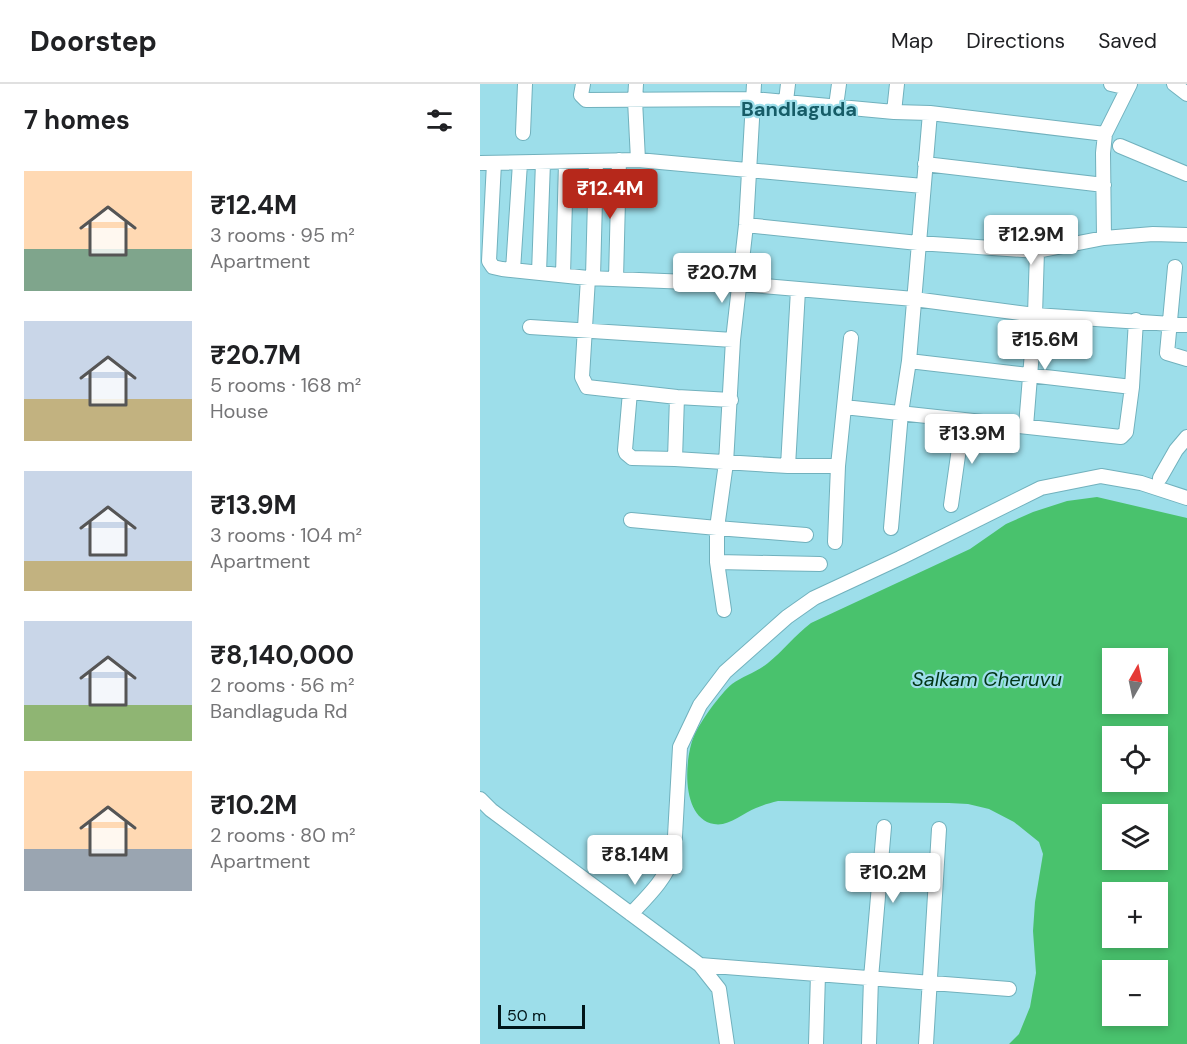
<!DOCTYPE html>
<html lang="en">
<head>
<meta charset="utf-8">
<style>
  :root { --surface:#fff; --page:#f6f6f6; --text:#202124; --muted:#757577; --line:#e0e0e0; --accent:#b6281b }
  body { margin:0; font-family:"DM Sans",sans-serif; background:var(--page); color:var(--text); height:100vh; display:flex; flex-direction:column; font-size:22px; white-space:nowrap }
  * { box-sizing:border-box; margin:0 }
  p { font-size:20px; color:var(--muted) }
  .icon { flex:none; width:33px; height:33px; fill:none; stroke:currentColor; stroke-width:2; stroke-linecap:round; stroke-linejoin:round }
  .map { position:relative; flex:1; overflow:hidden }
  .side { display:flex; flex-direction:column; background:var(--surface); width:480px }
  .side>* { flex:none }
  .needle { width:39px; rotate:9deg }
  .buttons { position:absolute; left:622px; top:564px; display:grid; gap:12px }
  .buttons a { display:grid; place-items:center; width:66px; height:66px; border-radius:0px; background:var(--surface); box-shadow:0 3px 9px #0003; font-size:30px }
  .scale { position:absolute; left:18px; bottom:15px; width:87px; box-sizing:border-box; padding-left:6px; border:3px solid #001519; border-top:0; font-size:16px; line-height:21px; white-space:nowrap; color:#001519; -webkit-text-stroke:4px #9ddeea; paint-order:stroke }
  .price { position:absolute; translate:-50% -51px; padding:0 14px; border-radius:6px; background:#fff; color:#222; font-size:20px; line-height:39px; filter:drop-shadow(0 2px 3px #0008) }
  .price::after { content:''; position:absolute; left:50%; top:36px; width:18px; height:14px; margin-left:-9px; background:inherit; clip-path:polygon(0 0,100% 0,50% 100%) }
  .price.on { background:var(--accent); color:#fff }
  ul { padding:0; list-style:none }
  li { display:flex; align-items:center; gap:18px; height:150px; padding:0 24px }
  li span { display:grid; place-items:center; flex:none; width:168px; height:120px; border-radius:0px; color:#555 }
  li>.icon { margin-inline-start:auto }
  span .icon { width:72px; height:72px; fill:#fffc; stroke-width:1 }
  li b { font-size:26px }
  h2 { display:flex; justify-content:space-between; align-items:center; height:72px; padding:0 24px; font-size:26px }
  header { display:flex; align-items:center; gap:36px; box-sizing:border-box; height:84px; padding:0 30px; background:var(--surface); border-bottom:2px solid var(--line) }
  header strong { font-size:28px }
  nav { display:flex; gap:33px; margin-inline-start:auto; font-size:21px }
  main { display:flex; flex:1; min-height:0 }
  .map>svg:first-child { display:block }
  .water { fill:#49c26d; fill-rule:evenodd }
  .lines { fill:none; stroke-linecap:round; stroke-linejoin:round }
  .minor-casing { stroke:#71b1bd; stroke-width:16 }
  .minor { stroke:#fff; stroke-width:14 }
  .labels { text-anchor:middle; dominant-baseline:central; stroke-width:4.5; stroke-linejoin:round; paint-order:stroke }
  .neighbourhood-label { font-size:20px; font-weight:bold; fill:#165c67; stroke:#9ddeea }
  .water-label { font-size:20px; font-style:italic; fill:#023515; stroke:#9ddeea }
</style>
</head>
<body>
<header>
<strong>Doorstep</strong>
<nav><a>Map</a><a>Directions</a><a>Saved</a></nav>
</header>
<main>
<section class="side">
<h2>7 homes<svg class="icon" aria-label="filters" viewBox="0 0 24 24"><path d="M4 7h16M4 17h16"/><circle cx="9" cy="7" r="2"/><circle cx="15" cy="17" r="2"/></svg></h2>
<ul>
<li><span style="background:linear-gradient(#ffd9b3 65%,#7fa58c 0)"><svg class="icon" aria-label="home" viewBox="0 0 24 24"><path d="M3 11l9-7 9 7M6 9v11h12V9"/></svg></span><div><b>₹12.4M</b><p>3 rooms · 95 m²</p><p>Apartment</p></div></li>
<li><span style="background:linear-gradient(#c9d6e8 65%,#c2b280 0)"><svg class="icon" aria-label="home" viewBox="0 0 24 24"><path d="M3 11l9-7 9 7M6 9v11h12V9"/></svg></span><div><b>₹20.7M</b><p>5 rooms · 168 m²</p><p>House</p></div></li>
<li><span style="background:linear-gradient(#c9d6e8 75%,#c2b280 0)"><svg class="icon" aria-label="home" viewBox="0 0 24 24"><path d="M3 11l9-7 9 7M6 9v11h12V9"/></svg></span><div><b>₹13.9M</b><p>3 rooms · 104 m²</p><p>Apartment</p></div></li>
<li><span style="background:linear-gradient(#c9d6e8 70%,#8fb573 0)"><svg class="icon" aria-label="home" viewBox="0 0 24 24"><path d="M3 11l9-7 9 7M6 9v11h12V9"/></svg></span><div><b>₹8,140,000</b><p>2 rooms · 56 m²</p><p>Bandlaguda Rd</p></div></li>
<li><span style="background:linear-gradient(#ffd9b3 65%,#9aa5b1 0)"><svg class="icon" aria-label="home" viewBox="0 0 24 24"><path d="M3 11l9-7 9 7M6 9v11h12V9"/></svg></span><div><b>₹10.2M</b><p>2 rooms · 80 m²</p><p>Apartment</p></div></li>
</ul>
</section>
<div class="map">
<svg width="707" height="960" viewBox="0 0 707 960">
  <rect width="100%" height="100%" fill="#9ddeea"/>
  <path class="water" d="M617 413 707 434V960H529L539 950 550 923 556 889 553 847 555 818 563 770 559 758 534 738 509 725 488 720 469 719 298 717C290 719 283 721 276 724 263 729 248 743 234 740 201 734 204 676 214 652 220 638 240 610 252 600 263 592 277 588 288 579 303 567 315 551 331 539L490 465 526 440 553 428 587 417ZM633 574H678V620H633ZM633 652H678V698H633ZM633 730H678V776H633ZM633 808H678V854H633ZM633 886H678V932H633Z"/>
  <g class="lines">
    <g class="minor-casing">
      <path id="minor" d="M103 0 101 11 106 16 273 15 414 28 450 29 429 277 421 329 411 444
        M156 0 155 16 158 76
        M274 0 266 141 253 256 246 379 237 444 326 451
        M631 0 648 4
        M694 0 707 10
        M306 17 308 0
        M356 22 359 0
        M414 28 417 0
        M450 29 625 50
        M43 49 45 0
        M640 62 707 90
        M0 79 158 76 443 102
        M14 79 9 177 13 183 22 185 108 194 260 200 434 215 555 231 707 241
        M445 80 624 101
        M266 141 438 159 557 167 624 154 673 150 707 151
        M624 154 623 69 625 50 650 0
        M695 183 687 269 707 275
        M33 186 40 79
        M59 189 63 78
        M83 191 86 79
        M113 193 116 77
        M108 194 102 293 107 303 197 313 251 316
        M136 195 139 76
        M50 243 253 256
        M652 303 656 236
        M150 308 145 366 146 369 152 374 195 375 197 313
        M364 323 641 353 646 348 652 303 429 277
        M546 342 555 231 557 167
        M195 375 308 382 318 206
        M308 382H358
        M680 394 696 366 707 353
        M471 421 483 336
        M151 436 237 444V478L244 526
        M355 458 358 382 371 254
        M237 478 340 480
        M0 715 11 726 220 881 239 905 247 960
        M151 830C169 811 186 795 194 770L200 663 220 621 245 588 307 533 334 514 420 474 561 404 621 392 661 399 707 414
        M220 881 529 905
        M336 960 338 890
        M389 960 391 894 404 743
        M446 960 459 745"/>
    </g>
    <use href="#minor" class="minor"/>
  </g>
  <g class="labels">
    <g class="neighbourhood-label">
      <text x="319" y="25">Bandlaguda</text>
    </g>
    <g class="water-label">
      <text x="507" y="595">Salkam Cheruvu</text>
    </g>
  </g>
</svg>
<div class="buttons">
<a><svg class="needle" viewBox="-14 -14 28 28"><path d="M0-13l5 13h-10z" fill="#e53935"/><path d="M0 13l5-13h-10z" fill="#757577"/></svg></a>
<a><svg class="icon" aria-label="locate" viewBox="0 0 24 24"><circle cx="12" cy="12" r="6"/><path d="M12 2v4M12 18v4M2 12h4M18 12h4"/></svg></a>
<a><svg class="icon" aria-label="layers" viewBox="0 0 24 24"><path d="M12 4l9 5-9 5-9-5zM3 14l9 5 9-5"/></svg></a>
<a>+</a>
<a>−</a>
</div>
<div class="scale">50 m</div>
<b class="price on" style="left:130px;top:136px">₹12.4M</b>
<b class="price" style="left:551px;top:182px">₹12.9M</b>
<b class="price" style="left:242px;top:220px">₹20.7M</b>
<b class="price" style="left:565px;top:287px">₹15.6M</b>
<b class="price" style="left:492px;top:381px">₹13.9M</b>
<b class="price" style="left:155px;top:802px">₹8.14M</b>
<b class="price" style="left:413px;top:820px">₹10.2M</b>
</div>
</main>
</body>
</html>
